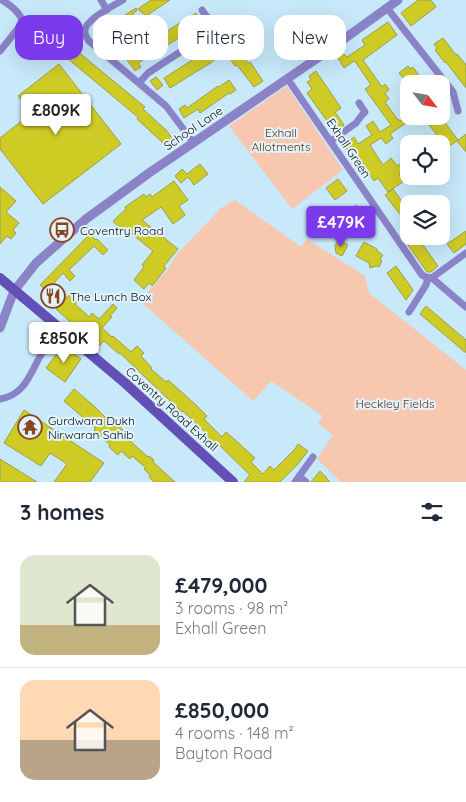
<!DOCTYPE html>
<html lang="en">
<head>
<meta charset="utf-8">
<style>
  :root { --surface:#fff; --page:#f6f6f7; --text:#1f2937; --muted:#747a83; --line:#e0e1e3; --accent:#7c3aed }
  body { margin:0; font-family:Quicksand,sans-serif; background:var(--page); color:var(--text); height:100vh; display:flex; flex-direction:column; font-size:19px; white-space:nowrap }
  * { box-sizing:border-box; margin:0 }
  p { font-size:16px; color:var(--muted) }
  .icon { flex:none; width:28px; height:28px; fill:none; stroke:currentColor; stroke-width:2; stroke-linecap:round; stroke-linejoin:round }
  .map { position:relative; height:482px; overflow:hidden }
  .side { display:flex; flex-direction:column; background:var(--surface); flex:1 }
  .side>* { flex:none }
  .hud { position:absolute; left:15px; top:15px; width:436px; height:45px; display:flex; gap:10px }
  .needle { width:32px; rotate:121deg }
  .buttons { position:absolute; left:400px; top:75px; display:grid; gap:10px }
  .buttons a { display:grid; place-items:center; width:50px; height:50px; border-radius:10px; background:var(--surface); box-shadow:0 5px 20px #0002; font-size:25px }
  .price { position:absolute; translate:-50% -42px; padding:0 11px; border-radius:5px; background:#fff; color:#222; font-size:16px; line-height:32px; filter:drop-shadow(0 1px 2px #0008) }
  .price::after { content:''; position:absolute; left:50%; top:30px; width:15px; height:11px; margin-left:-8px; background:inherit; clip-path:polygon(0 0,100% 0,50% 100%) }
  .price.on { background:var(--accent); color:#fff }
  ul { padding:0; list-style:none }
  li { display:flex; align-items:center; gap:15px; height:125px; padding:0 20px }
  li+li { border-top:1px solid var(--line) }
  li span { display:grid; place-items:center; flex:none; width:140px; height:100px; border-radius:15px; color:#555 }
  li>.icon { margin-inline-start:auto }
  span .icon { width:60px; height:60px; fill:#fffc; stroke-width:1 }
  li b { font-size:21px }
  h2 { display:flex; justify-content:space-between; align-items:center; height:60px; padding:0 20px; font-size:21px }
  .tag { padding:0 18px; border-radius:15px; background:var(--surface); box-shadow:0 5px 20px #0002; font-size:18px; line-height:45px }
  .tag.on { background:var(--accent); color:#fff }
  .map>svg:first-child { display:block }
  .green { fill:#f8c7af }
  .building { fill:#cfcb25; stroke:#9e9d4b }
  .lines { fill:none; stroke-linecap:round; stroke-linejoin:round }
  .minor { stroke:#8a83c8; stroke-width:7 }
  .tertiary { stroke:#8a83c8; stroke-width:9 }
  .secondary { stroke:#6350b6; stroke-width:10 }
  .labels { text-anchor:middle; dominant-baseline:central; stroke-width:4; stroke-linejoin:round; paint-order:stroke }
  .street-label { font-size:12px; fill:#000e16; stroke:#e3f3fc }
  .park-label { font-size:12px; fill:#603015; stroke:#e3f3fc }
  .poi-label { font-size:12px; fill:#000e16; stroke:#e3f3fc; text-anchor:start }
</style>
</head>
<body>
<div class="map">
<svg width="466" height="482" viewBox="0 0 466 482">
  <rect width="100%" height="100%" fill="#c7e9fa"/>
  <path class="green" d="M287 86 343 170 292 209 229 126Z
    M235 200 297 244 300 247 307 239 365 276 369 293 466 370V482H341L317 459 333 435 318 423 323 416 271 381 253 401 140 301 167 270 178 253 221 208Z"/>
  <path class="building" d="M151 0H170L146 16 138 9Z
    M418 0H431L436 7 411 26 401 13Z
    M136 8 137 10 111 37 103 43 97 37 106 27Z
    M196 13 203 23 138 63 141 67 135 71 125 57Z
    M388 22 397 35 363 60 382 87 385 84 389 90 385 93 389 99 385 102 398 120 409 121 390 134 393 138 386 144 381 138 370 145 383 165 391 158 397 166 409 158V167L399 174 404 181 388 192 378 178 374 181 355 153 351 156 344 144 354 137 358 144 372 135 366 126 373 121 380 132 391 125 365 89 371 85 357 64 354 61 344 68 338 58 344 54 347 57 365 45 362 40Z
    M220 35 227 43 219 49 222 53 212 62 170 88 164 78 205 52 217 42 215 39Z
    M443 38 456 55 457 54 466 65V88L446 62 445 63 435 50 437 48 434 44Z
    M65 41 145 107 143 109 167 131 175 143 166 149 162 142 137 119 139 118 67 58 69 54 60 46Z
    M241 53 248 63 250 62 263 81 254 87 237 65 235 66 231 60Z
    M59 64 121 144 43 204 0 149V138L32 113 18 96Z
    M408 66 410 69 413 67 425 84H408L399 73Z
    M316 71 341 108 335 112 344 125 335 132 307 93 312 89 307 82 311 80 309 76Z
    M156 77 163 85 157 90 150 81Z
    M229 80 236 90 230 94 229 93 200 113 198 109 184 118 179 109 185 105 187 108 218 86 219 87Z
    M432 116H440L458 140 447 148 426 121Z
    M466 134V152L457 141Z
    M200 164 208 174 194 185 188 177 181 183 175 176 182 169 187 174Z
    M338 179 347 191 335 200 326 188Z
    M174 181 188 200 179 206 185 215 173 224 161 207 142 220 178 249 164 266 166 268 152 286 149 283 144 289 134 280 144 267 142 265 153 251 127 230 124 233 113 221 126 209 125 207 144 194 146 197 150 194 152 197Z
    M0 187 16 201 6 212 19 223 13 230 16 233 11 239 7 236 0 244Z
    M393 189 409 211V226L385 195Z
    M356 205 365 218 359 229 347 212Z
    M333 217H343L342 227 334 237 325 229 333 219Z
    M466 231V244L454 253 447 244Z
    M90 234 96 240 97 239 108 250 103 255 94 246 69 270 75 276 70 281 63 273 52 285 67 298 70 294 78 301 75 304 89 317 92 313 99 319 113 304 117 308 110 316 112 317 102 328 112 337 113 336 131 352 137 346 144 353 141 356 152 368 151 369 166 382 168 380 196 405 207 416 204 419 222 437 226 432 234 439 255 458 251 462 263 474 270 466 274 470 295 449 298 444 308 451 298 464 280 482H244L250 475 215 441 213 443 203 434 205 432 183 411 182 412 169 400 120 353 119 354 104 341 98 347 56 309 61 304 40 285Z
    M418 238 438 266 431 272H427L408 245Z
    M339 239 348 245 342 256 336 253 335 246Z
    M364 242 377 249V251L383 255 380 260 382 261 379 267 376 266 370 268 369 263 356 256Z
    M396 266 413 290 406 300 387 273Z
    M426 306 466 340V353L420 314Z
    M63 346 81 359 65 382 46 368Z
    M74 389 94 406 113 425 115 423 123 430 121 433 148 457 149 456 154 460 153 462 175 482H154L149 477 150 475 144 469 146 468 132 456 130 459 121 451 118 455 109 447 110 445 94 430 96 429 64 401Z
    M24 410 104 463 90 482H54L67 464 50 453 41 466 4 443Z
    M0 459 37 482H0Z
    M320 471 327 478H326L330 482H311Z"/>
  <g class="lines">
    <path class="minor" d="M101 0 107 10
      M123 0C114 5 86 20 85 30 84 35 87 38 89 41L166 106 193 142
      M387 8 453 92 458 111
      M202 10C208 21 219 26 229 33
      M0 51 20 26 22 20C19 11 10 5 2 0
      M287 78 415 265 422 275 428 278
      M139 83 148 73 197 41 213 23
      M331 141 356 123 362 115 365 112 359 103
      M432 278 466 307
      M409 312 426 285 428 278 433 277 466 253
      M0 399C29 394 31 367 46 347 50 341 58 336 65 333
      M299 476 306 482
      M295 482 313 457"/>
    <path class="tertiary" d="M0 328 14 291 36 263 86 219 149 173 319 57 398 0"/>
    <path class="secondary" d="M0 278 125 383 233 482"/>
  </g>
  <defs>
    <g id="bus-ring" transform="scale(1.25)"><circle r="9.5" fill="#e3f3fc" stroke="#89441b" stroke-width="1.5"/><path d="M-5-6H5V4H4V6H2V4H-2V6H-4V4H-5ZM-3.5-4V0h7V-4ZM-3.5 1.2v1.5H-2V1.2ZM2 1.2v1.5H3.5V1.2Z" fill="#89441b"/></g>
    <g id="restaurant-ring" transform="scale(1.25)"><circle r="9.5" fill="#e3f3fc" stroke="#89441b" stroke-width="1.5"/><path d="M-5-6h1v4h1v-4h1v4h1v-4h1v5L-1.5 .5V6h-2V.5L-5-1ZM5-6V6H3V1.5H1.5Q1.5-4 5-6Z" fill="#89441b"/></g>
    <g id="temple-ring" transform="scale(1.25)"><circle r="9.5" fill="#e3f3fc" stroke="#89441b" stroke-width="1.5"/><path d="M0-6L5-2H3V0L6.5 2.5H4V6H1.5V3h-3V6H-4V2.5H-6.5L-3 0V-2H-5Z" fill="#89441b"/></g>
  </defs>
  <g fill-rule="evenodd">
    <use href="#bus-ring" x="62" y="230"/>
    <use href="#restaurant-ring" x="53" y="296"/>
    <use href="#temple-ring" x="30" y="427"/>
  </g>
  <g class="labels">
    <g class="street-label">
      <text transform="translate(193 128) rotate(-34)">School Lane</text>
      <text transform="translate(349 148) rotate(56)">Exhall Green</text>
      <text transform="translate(172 409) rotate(42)">Coventry Road Exhall</text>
    </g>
    <g class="park-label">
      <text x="281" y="132">Exhall<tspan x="281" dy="14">Allotments</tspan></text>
      <text x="395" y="403">Heckley Fields</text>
    </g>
    <g class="poi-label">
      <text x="80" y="230">Coventry Road</text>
      <text x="70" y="296">The Lunch Box</text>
      <text x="48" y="420">Gurdwara Dukh<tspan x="48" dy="14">Nirwaran Sahib</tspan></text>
    </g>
  </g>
</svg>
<div class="buttons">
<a><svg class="needle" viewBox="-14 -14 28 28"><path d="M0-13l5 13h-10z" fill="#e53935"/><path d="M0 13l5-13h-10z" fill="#747a83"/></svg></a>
<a><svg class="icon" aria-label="locate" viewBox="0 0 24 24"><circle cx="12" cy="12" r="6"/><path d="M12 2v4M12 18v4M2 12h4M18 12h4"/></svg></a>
<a><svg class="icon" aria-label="layers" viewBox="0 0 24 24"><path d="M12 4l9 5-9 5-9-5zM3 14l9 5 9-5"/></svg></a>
</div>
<b class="price" style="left:56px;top:136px">£809K</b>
<b class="price on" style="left:341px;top:248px">£479K</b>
<b class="price" style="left:64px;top:364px">£850K</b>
<div class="hud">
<a class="tag on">Buy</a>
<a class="tag">Rent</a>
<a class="tag">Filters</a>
<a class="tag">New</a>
</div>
</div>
<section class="side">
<h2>3 homes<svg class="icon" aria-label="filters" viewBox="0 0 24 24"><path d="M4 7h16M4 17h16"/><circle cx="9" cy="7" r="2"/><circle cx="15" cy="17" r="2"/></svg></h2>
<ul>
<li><span style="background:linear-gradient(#dfe7d0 70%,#c2b280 0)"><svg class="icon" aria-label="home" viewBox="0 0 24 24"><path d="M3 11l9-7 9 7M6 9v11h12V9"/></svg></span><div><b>£479,000</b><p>3 rooms · 98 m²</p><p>Exhall Green</p></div></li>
<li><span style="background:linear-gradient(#ffd9b3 60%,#b9a48a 0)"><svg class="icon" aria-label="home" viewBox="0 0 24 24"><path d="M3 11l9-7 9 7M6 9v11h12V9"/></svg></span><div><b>£850,000</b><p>4 rooms · 148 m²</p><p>Bayton Road</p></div></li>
</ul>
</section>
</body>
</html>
